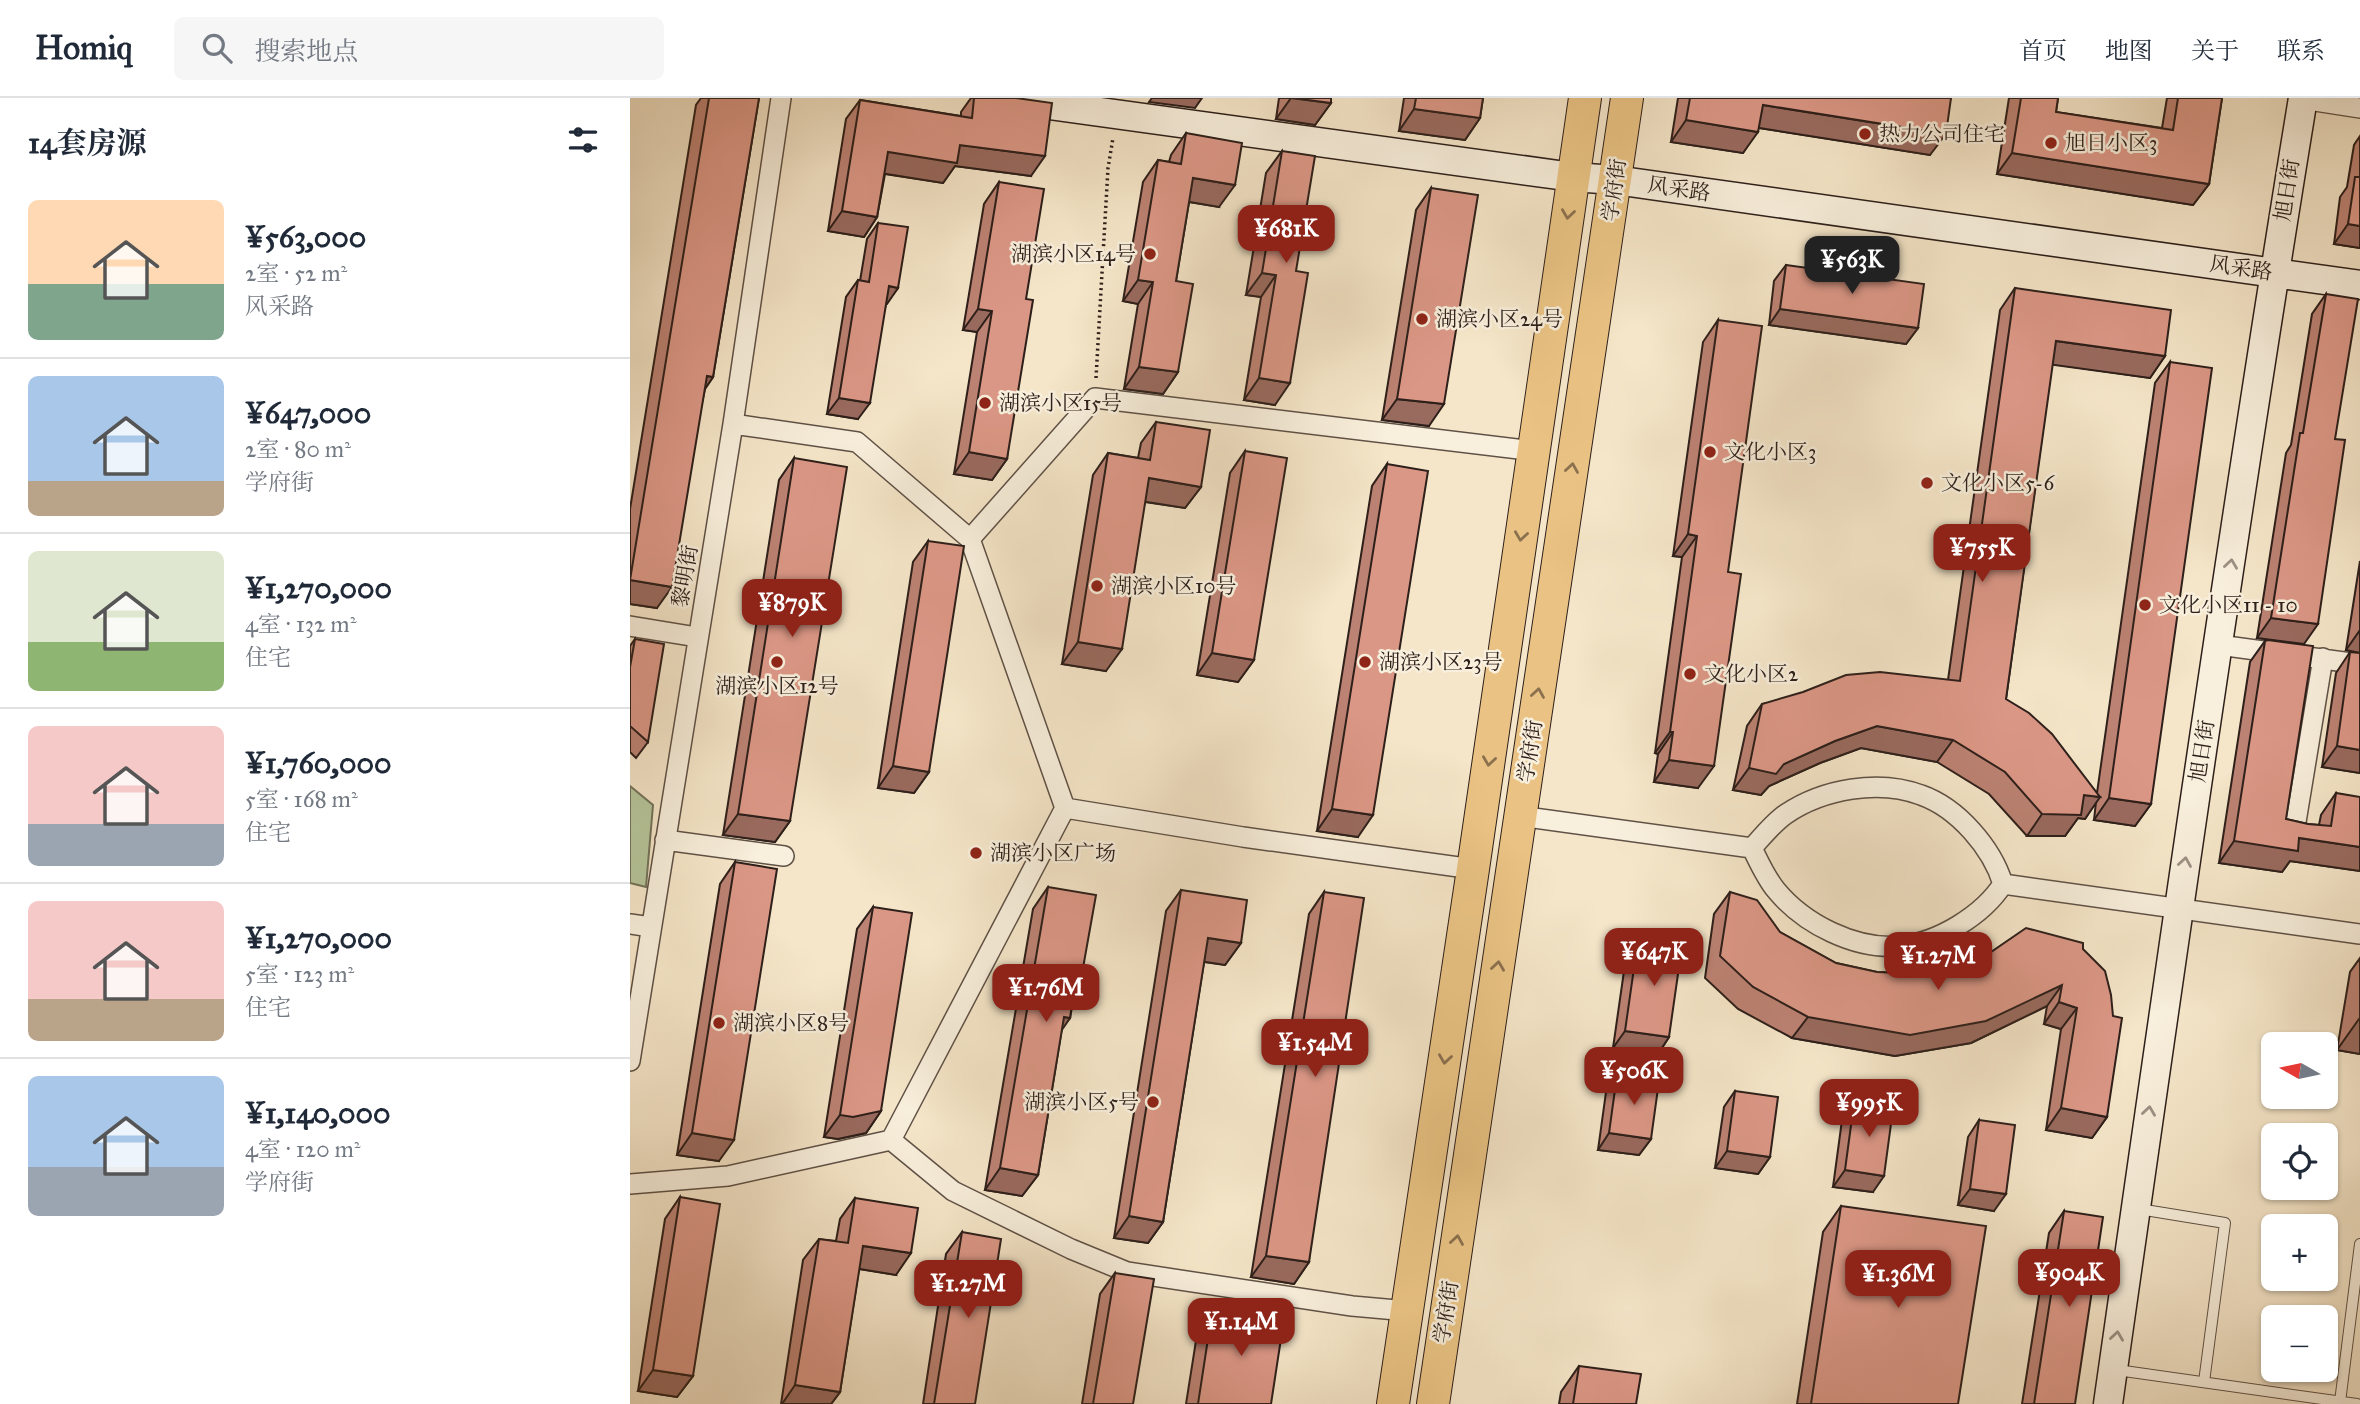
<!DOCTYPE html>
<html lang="zh">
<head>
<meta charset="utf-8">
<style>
  :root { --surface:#fff; --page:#f6f6f7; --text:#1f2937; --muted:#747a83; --line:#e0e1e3; --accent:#8f2418 }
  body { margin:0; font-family:"IM FELL Great Primer","Noto Serif SC",serif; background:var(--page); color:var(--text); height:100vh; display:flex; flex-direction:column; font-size:26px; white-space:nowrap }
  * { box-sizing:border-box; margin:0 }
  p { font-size:23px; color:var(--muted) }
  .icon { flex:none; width:38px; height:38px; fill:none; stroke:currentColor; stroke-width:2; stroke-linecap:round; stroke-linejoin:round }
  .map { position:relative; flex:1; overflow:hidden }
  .sheet { display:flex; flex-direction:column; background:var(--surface); width:630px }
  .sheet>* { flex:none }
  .needle { width:46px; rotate:279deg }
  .tools { position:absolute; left:1631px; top:934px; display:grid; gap:14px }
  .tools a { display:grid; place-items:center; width:77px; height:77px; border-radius:10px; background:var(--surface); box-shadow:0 2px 5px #0004; font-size:35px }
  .price { position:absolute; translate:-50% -60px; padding:0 16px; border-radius:14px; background:var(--accent); color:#fff; font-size:23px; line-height:46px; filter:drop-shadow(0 2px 4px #0008) }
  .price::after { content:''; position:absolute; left:50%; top:42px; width:21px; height:16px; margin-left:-10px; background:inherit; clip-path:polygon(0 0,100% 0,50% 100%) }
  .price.on { background:#222; color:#fff }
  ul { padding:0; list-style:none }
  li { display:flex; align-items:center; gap:21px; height:175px; padding:0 28px }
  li+li { border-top:2px solid var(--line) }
  li span { display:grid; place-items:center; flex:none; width:196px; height:140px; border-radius:10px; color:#555 }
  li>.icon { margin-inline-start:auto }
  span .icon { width:84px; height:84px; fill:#fffc; stroke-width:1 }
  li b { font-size:30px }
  h2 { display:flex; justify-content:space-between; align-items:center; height:84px; padding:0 28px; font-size:30px }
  header { display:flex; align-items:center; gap:42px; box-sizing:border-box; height:98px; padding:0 35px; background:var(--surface); border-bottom:2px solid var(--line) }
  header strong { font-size:33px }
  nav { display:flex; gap:38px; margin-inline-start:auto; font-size:24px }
  .search { width:490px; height:63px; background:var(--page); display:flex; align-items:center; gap:18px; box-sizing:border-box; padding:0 24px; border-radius:10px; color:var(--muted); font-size:26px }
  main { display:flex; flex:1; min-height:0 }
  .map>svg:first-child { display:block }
  .green { fill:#b6c69b; stroke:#72725a; stroke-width:2 }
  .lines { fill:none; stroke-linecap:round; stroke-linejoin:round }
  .lane-casing { stroke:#5f5146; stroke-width:12 }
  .street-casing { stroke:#5f5146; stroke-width:22 }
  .secondary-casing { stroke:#2d1f1a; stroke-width:31 }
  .primary-casing { stroke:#2d1f1a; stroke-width:34 }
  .path { stroke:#2d1f1a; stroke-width:3.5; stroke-dasharray:2 3.5; stroke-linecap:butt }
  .lane { stroke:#f8efdc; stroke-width:10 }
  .street { stroke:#f8efdc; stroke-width:19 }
  .secondary { stroke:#f8efdc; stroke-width:28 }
  .primary { stroke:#eac384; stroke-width:32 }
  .wall { fill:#bc8273; stroke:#2d1f1a; stroke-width:2 }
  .shaded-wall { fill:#996a5e; stroke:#2d1f1a; stroke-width:2 }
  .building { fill:#db9786; stroke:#2d1f1a; stroke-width:2 }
  .oneway { stroke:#8c714f }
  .oneway2 { stroke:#9d9185 }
  .poi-dot { fill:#8f2418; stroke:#f8efdc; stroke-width:2.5 }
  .labels { text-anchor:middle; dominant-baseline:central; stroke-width:5; stroke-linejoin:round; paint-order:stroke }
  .poi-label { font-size:21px; fill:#2d1f1a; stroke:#f8efdc; text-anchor:start }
  .street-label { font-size:21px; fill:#2d1f1a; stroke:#f8efdc }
</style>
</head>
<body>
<header>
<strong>Homiq</strong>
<div class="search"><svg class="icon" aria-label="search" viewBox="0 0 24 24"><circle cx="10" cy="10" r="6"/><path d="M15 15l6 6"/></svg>搜索地点</div>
<nav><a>首页</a><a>地图</a><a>关于</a><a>联系</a></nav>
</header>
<main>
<section class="sheet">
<h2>14套房源<svg class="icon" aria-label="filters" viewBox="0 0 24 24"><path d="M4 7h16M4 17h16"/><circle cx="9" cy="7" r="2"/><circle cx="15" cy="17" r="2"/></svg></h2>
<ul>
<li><span style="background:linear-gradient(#ffd9b3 60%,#7fa58c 0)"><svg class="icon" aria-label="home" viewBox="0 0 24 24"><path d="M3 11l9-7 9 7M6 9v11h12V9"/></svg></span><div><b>¥563,000</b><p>2室 · 52 m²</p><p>风采路</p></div></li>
<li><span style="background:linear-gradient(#a9c7e8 75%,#b9a48a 0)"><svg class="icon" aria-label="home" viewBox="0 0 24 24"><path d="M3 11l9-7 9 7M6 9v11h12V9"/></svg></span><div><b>¥647,000</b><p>2室 · 80 m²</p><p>学府街</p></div></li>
<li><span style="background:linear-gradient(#dfe7d0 65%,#8fb573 0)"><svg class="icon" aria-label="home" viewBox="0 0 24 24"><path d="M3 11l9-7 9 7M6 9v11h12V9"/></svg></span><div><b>¥1,270,000</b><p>4室 · 132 m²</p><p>住宅</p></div></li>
<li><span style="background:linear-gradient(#f6c9c9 70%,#9aa5b1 0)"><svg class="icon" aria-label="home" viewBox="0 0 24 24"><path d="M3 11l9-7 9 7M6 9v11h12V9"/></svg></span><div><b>¥1,760,000</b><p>5室 · 168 m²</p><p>住宅</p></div></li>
<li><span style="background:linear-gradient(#f6c9c9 70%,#b9a48a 0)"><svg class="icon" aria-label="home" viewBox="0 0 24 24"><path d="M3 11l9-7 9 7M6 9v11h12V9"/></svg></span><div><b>¥1,270,000</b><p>5室 · 123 m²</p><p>住宅</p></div></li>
<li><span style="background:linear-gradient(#a9c7e8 65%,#9aa5b1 0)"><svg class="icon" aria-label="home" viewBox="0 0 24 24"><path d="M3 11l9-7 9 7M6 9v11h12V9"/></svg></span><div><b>¥1,140,000</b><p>4室 · 120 m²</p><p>学府街</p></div></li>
</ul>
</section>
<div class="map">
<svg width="1730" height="1306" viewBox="0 0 1730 1306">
  <rect width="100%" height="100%" fill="#f5e6c9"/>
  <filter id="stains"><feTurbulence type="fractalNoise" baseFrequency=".00286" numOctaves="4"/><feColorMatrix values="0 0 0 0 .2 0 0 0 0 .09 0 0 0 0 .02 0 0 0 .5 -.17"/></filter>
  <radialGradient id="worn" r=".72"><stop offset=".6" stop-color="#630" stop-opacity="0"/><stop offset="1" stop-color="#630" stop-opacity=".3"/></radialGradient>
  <path class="green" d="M0 688 23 707 16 789 0 785Z"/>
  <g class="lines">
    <g class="lane-casing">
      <path id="lane" d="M1509 1111 1595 1125 1574 1284
        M1487 1272 1727 1306
        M1710 1304 1730 1146"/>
    </g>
    <g class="street-casing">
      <path id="street" d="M1672 1 1730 10
        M103 326 227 344 340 441 435 710 613 739 843 771
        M340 441 465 300 904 353
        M0 528 67 539
        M1589 547 1730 566
        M890 718 1122 750C1129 764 1136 780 1146 792 1174 826 1225 852 1270 848 1308 845 1353 817 1373 786
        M1664 736 1693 560
        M35 742 154 758
        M1122 750C1132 739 1144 724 1156 716 1193 691 1249 681 1291 697 1328 710 1362 750 1373 786L1730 836
        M0 826 21 829
        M0 963 103 326 151 0
        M261 1042 323 1093 441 1151 497 1174 722 1208 778 1213
        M0 1086 98 1078 261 1042 435 710"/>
    </g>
    <g class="secondary-casing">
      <path id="secondary" d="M368 0 943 79 985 82 1730 187
        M1478 1306C1540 870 1602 434 1673 0"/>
    </g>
    <g class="primary-casing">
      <path id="primary" d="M763 1306 843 771 955 0
        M803 1306 997 0"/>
    </g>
    <path class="path" d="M466 280 478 70 483 40"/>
    <use href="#lane" class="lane"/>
    <use href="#street" class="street"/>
    <use href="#secondary" class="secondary"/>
    <use href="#primary" class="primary"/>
  </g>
  <path class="wall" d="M71 0H129L83 279 75 291 27 510 0 506V411L66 7Z
    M341 0H386L401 78 325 68 313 85 255 76 247 119 234 139 198 133 216 21 230 2 331 18V14Z
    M649 0H701V5L685 27 646 21Z
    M774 0H853L850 20 835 42 769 33Z
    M1048 0H1321L1300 57 1129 30 1113 55 1041 44Z
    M1379 0H1428L1426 14 1532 30 1537 0H1592L1579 86 1563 107 1367 76Z
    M556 35 589 109 559 104 546 183 548 274 533 296 494 291 508 206 493 203 513 84 528 62 539 64 541 57Z
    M1730 38V150L1704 146 1710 99 1717 89 1724 47Z
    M652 53 666 173 645 307 614 302 631 199 616 197 636 75Z
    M369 84 396 201 377 361 362 382 324 376 347 234 333 232 354 106Z
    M801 90 799 328 752 322 786 112Z
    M248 125 268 190 256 206 228 321 197 316 216 199 228 182 230 183 237 141Z
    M1156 167 1288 230 1276 246 1139 227 1144 183Z
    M1385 190 1535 258 1520 280 1422 266 1376 601 1467 695 1525 285 1540 264 1521 706 1505 728 1464 722 1466 704 1455 721 1448 720 1435 738H1397L1359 696 1307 664 1231 650 1190 665 1139 688 1131 697 1103 692 1117 628 1132 606 1318 582 1370 212Z
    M1696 196 1705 341 1674 546 1627 540 1656 355 1661 347 1682 216Z
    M1088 222 1068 690 1024 684 1028 656 1025 655 1052 459 1043 458 1073 244Z
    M526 324 571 389 555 410 515 404 476 573 432 566 463 377 478 355 508 360 511 345Z
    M615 353 624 562 608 584 567 577 600 375Z
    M164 360 160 723 145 744 93 737 149 382Z
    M757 366 728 739 687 733 742 388Z
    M298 443 299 674 284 695 248 690 283 464Z
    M1730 463V555L1716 552Z
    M5 541 18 644 6 660 0 654V548Z
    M1635 543 1656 721 1678 726 1689 727 1691 717 1706 695 1730 773 1660 763 1652 774 1589 765 1620 564Z
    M1720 554 1730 555V675L1692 669 1706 575Z
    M105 764 89 1063 47 1057 90 786Z
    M418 789 447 880 440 920 432 930 408 1077 392 1098 355 1092 403 811Z
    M551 792 611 845 595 867 574 864 533 1124 518 1145 484 1140 536 813Z
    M694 794 679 1164 664 1186 621 1179 679 816Z
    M1100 794 1150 834 1206 865 1247 874 1293 876 1453 851 1477 1019 1462 1040 1416 1032 1431 931 1414 926 1417 908 1341 945 1265 958 1162 940 1108 911 1075 880 1084 816Z
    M243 809 251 1013 236 1035 208 1041 194 1039 227 831Z
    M1008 842 1039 939 1028 956 983 950 996 859Z
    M1730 860V956L1707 952 1720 874Z
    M987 977 1021 1041 1009 1057 968 1052 976 994Z
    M1105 993 1140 1059 1128 1076 1085 1070 1094 1009Z
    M1224 1005 1243 1094 1203 1089 1212 1022Z
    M1349 1022 1364 1113 1328 1107 1338 1039Z
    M50 1099 63 1278 47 1299 8 1293 35 1121Z
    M225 1100 266 1177 229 1171 210 1294 201 1306H151L173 1162 189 1141 206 1143 210 1121Z
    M1211 1108 1328 1306H1167L1193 1134Z
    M1434 1113 1445 1306H1392L1419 1135Z
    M332 1134 345 1306H293L316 1156Z
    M485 1175 503 1306H452L470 1196Z
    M583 1208 641 1306H556L568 1230Z
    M949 1268 1006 1306H929L931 1294Z"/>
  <path class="shaded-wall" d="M522 0H572L565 10 519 4Z
    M661 0 701 5 685 27 646 21Z
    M1133 7 1316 36 1300 57 1117 28Z
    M784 11 850 20 835 42 769 33Z
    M1056 22 1128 34 1113 55 1041 44Z
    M330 47 415 58 401 78 325 68 313 85 244 74 258 54Z
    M1382 55 1579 86 1563 107 1367 76Z
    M563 80 605 87 589 109 548 102Z
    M212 113 247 119 234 139 198 133Z
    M1718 126 1730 128V150L1704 146Z
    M632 175 646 177 631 199 616 197Z
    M508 182 523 184 508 206 493 203Z
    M259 188 268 190 257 206 247 205Z
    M348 211 362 213 347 234 333 232Z
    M1150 211 1288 230 1276 246 1139 227Z
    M1426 243 1535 258 1520 280 1410 265Z
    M509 269 548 274 533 296 494 291Z
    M77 278 83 279 68 301Z
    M629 280 660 285 645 307 614 302Z
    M209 300 240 305 228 321 197 316Z
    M767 301 814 306 799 328 752 322Z
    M339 354 377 361 362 382 324 376Z
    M519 380 571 389 555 410 504 402Z
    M1058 436 1067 438 1052 459 1043 458Z
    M0 482 42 489 27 510 0 506Z
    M1641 520 1688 526 1674 546 1627 540Z
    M1730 532V555L1716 552Z
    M448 544 492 551 476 573 432 566Z
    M582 555 624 562 608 584 567 577Z
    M1247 628 1323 642 1307 664 1231 650 1190 665 1139 688 1131 697 1103 692 1119 670 1154 666 1205 643Z
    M1040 634H1043L1028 656 1025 655Z
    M1707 648 1730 652V675L1692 669Z
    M1039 662 1084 668 1068 690 1024 684Z
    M263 668 299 674 284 695 248 690Z
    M1454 697 1470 699 1455 721 1448 720 1435 738H1397L1412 716Z
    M1479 700 1521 706 1505 728 1464 722Z
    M702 711 743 717 728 739 687 733Z
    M108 716 160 723 145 744 93 737Z
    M1669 740 1730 749V773L1660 763 1652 774 1589 765 1604 743Z
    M578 840 611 845 595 867 563 862Z
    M448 869 453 870 438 892Z
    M1432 887 1417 908 1341 945 1265 958 1162 940 1178 919Z
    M1429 904 1447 910 1431 931 1414 926Z
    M434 919 440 920 425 942Z
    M1729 921H1730V956L1707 952Z
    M995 933 1039 939 1028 956 983 950Z
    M1431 1010 1477 1019 1462 1040 1416 1032Z
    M251 1013 236 1035 208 1041 194 1039 210 1017Z
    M62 1035 104 1042 89 1063 47 1057Z
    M979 1035 1021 1041 1009 1057 968 1052Z
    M1097 1053 1140 1059 1128 1076 1085 1070Z
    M370 1070 408 1077 392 1098 355 1092Z
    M1215 1072 1254 1078 1243 1094 1203 1089Z
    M1340 1091 1376 1096 1364 1113 1328 1107Z
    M499 1118 533 1124 518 1145 484 1140Z
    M233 1148 281 1155 266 1177 218 1169Z
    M636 1158 679 1164 664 1186 621 1179Z
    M23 1272 63 1278 47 1299 8 1293Z
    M165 1287 210 1294 201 1306H152Z"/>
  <path class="building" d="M79 0H129L83 279 77 278 42 489 0 482Z
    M344 0H386L422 5 415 58 330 47 327 65 258 54 247 119 212 113 230 2 342 20Z
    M663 0H701V5Z
    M786 0H853L850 20 784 11Z
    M1060 0H1321L1316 36 1133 7 1128 34 1056 22Z
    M1391 0H1428L1426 14 1543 32 1548 0H1592L1579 86 1382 55Z
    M556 35 612 45 605 87 563 80 546 183 563 186 548 274 509 269 523 184 508 182 528 62 551 66Z
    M652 53 685 58 666 173 678 175 660 285 629 280 646 177 632 175Z
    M1725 79H1730V128L1718 126Z
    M369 84 414 91 396 201 403 202 377 361 339 354 362 213 348 211Z
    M801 90 848 97 814 306 767 301Z
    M248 125 278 129 268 190 259 188 240 305 209 300 228 182 239 184Z
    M1156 167 1294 186 1288 230 1150 211Z
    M1385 190 1541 212 1535 258 1426 243 1376 601 1399 615 1422 636 1470 699 1454 697 1451 717 1412 716 1375 674 1323 642 1247 628 1205 643 1154 666 1146 676 1119 670 1132 606 1173 594 1216 577 1250 574 1330 583Z
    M1696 196 1728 201 1705 341 1715 342 1688 526 1641 520 1670 335H1673Z
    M1088 222 1132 228 1098 474 1111 476 1084 668 1039 662 1043 634H1040L1067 438 1058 436Z
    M1540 264 1582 270 1521 706 1479 700Z
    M526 324 580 332 571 389 519 380 492 551 448 544 478 355 520 362Z
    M615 353 657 360 624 562 582 555Z
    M164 360 217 369 160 723 108 716Z
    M757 366 798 373 743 717 702 711Z
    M298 443 334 448 299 674 263 668Z
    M5 541 34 546 18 644 0 628V569Z
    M1638 542 1683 548 1656 721 1678 726 1701 728 1706 695 1730 699V749L1669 740 1668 753 1604 743 1635 543Z
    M1720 554 1730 555V652L1707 648Z
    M105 764 147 771 104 1042 62 1035Z
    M418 789 466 797 453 870 448 869 440 920 434 919 408 1077 370 1070Z
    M551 792 617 802 611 845 578 840 533 1124 499 1118Z
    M694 794 734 800 679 1164 636 1158Z
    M1100 794 1127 802 1150 834 1206 865 1247 874 1293 876 1358 856 1396 830 1453 845V851L1475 873 1481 897 1483 918 1492 920 1477 1019 1431 1010 1447 910 1429 904 1432 887 1356 923 1280 937 1178 919 1123 889 1090 858Z
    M243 809 282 815 251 1013 223 1019 210 1017Z
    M1008 842 1052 848 1039 939 995 933Z
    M987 977 1029 983 1021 1041 979 1035Z
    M1105 993 1148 999 1140 1059 1097 1053Z
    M1224 1005 1263 1011 1254 1078 1215 1072Z
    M1349 1022 1385 1027 1376 1096 1340 1091Z
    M50 1099 90 1106 63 1278 23 1272Z
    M225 1100 288 1110 281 1155 233 1148 210 1294 165 1287 189 1141 218 1145Z
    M1211 1108 1356 1128 1328 1306H1181Z
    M1434 1113 1473 1119 1445 1306H1404Z
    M332 1134 371 1141 345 1306H304Z
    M485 1175 524 1181 503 1306H463Z
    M583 1208 654 1221 641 1306H568Z
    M949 1268 1011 1276 1006 1306H943Z"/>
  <defs><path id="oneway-chevron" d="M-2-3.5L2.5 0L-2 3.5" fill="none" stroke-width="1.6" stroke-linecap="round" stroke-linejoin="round" transform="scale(1.75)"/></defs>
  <g class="oneway">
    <use href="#oneway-chevron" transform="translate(938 116) rotate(98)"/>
    <use href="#oneway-chevron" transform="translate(942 370) rotate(-81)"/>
    <use href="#oneway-chevron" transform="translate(891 438) rotate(98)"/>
    <use href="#oneway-chevron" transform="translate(908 595) rotate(-81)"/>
    <use href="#oneway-chevron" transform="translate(859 663) rotate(98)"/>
    <use href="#oneway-chevron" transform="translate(868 868) rotate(-82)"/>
    <use href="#oneway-chevron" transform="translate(815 961) rotate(98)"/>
    <use href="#oneway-chevron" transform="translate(827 1142) rotate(-81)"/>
  </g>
  <g class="oneway2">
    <use href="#oneway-chevron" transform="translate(1601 466) rotate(-82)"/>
    <use href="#oneway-chevron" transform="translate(1555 764) rotate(-81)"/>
    <use href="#oneway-chevron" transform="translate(1519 1013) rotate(-82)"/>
    <use href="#oneway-chevron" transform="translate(1487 1238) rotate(-82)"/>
  </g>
  <g class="poi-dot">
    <circle cx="1235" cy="36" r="7"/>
    <circle cx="1421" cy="45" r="7"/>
    <circle cx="520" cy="156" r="7"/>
    <circle cx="792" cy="221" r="7"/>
    <circle cx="355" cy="305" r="7"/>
    <circle cx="1080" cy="354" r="7"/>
    <circle cx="1297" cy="385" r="7"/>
    <circle cx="467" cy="488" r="7"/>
    <circle cx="1515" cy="507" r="7"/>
    <circle cx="147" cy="564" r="7"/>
    <circle cx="735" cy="564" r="7"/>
    <circle cx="1060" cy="576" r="7"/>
    <circle cx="346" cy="755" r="7"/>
    <circle cx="89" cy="925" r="7"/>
    <circle cx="523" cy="1004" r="7"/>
  </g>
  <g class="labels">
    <g class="poi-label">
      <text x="1249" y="36">热力公司住宅</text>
      <text x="1435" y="45">旭日小区3</text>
      <text x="506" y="156" text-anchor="end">湖滨小区14号</text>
      <text x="806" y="221">湖滨小区24号</text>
      <text x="369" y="305">湖滨小区15号</text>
      <text x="1094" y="354">文化小区3</text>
      <text x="1311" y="385">文化小区5-6</text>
      <text x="481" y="488">湖滨小区10号</text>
      <text x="1529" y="507">文化小区11 - 10</text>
      <text x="749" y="564">湖滨小区23号</text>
      <text x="1074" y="576">文化小区2</text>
      <text x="147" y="588" text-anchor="middle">湖滨小区12号</text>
      <text x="360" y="755">湖滨小区广场</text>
      <text x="103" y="925">湖滨小区8号</text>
      <text x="509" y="1004" text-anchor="end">湖滨小区5号</text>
    </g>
    <g class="street-label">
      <text transform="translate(1049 91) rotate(8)">风采路</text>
      <text transform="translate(984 92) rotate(-82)">学府街</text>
      <text transform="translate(1657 92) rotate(-81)">旭日街</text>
      <text transform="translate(1611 170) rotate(8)">风采路</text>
      <text transform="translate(55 478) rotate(-80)">黎明街</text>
      <text transform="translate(900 653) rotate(-81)">学府街</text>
      <text transform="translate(1572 653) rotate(-81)">旭日街</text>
      <text transform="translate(816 1214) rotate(-81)">学府街</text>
    </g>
  </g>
  <rect width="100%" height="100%" filter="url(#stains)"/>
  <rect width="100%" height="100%" fill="url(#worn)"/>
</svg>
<div class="tools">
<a><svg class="needle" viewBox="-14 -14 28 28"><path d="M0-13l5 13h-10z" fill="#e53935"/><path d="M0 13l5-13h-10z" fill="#747a83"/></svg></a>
<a><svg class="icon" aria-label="locate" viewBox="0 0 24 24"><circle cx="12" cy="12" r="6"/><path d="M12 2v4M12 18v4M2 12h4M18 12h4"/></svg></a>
<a>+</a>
<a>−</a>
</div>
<b class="price" style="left:656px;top:167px">¥681K</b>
<b class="price on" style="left:1222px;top:198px">¥563K</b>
<b class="price" style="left:1352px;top:486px">¥755K</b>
<b class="price" style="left:162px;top:541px">¥879K</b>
<b class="price" style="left:1024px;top:890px">¥647K</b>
<b class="price" style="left:1308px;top:894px">¥1.27M</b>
<b class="price" style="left:416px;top:926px">¥1.76M</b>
<b class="price" style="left:685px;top:981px">¥1.54M</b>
<b class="price" style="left:1004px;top:1009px">¥506K</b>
<b class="price" style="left:1239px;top:1041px">¥995K</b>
<b class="price" style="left:1439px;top:1211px">¥904K</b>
<b class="price" style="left:1268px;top:1212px">¥1.36M</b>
<b class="price" style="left:338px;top:1222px">¥1.27M</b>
<b class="price" style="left:611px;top:1260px">¥1.14M</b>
</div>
</main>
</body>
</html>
